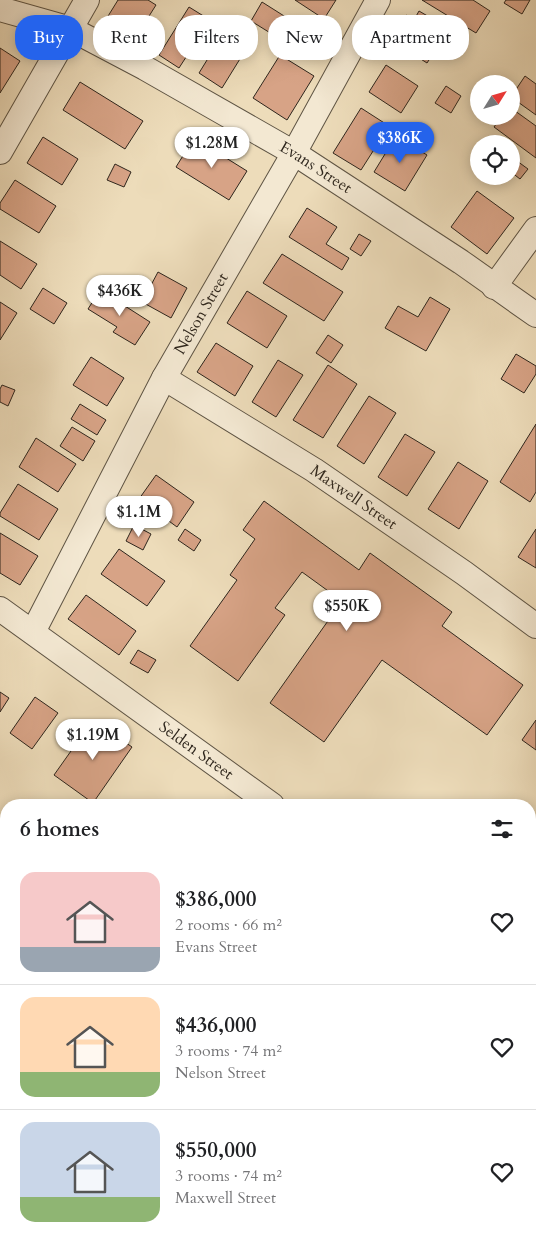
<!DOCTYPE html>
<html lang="en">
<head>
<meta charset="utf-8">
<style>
  :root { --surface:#fff; --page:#f2f2f2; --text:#202124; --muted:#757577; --line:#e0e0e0; --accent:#2563eb }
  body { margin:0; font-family:Cardo,serif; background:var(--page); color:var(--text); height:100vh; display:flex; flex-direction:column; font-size:19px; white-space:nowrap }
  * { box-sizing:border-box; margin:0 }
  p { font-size:16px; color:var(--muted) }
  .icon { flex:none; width:28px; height:28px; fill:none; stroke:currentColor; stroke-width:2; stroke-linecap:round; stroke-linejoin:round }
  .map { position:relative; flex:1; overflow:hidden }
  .side { position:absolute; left:0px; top:799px; width:536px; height:446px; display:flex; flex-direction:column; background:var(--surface); border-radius:20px 20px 0 0; box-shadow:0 2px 12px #0003 }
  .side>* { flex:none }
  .banner { position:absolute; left:15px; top:15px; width:506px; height:45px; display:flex; gap:10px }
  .needle { width:32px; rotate:53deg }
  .fabs { position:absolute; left:470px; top:75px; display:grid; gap:10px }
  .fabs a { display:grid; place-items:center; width:50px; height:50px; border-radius:50%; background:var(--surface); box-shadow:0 2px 12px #0003; font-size:25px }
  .price { position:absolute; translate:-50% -42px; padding:0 11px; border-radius:18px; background:#fff; color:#222; font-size:16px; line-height:32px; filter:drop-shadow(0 1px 2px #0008) }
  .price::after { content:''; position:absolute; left:50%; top:30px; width:15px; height:11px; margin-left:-8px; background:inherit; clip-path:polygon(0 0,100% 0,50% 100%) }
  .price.active { background:var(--accent); color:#fff }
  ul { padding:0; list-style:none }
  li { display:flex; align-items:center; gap:15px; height:125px; padding:0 20px }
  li+li { border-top:1px solid var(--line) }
  li span { display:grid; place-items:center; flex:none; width:140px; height:100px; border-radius:15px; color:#555 }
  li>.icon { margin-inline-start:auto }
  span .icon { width:60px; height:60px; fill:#fffc; stroke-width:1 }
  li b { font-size:21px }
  h2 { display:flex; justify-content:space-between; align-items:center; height:60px; padding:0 20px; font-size:21px }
  .chip { padding:0 18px; border-radius:20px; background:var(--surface); box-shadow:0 2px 12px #0003; font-size:18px; line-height:45px }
  .chip.active { background:var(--accent); color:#fff }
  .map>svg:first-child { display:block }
  .building { fill:#d7a386; stroke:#2e261d }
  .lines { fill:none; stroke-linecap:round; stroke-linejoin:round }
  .minor-casing { stroke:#5e5444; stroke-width:26 }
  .minor { stroke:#f3e8d2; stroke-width:24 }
  .labels { text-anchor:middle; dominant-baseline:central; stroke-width:5; stroke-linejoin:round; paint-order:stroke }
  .street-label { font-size:16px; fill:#2e261d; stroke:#f3e8d2 }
</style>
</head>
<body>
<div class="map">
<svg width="536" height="1244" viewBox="0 0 536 1244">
  <rect width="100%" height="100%" fill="#eddcba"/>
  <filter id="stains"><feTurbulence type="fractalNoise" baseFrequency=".004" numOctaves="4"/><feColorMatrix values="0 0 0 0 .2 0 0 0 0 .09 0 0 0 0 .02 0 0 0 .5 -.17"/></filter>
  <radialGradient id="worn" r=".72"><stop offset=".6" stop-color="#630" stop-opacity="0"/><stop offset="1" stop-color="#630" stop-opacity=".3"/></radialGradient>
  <path class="building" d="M118 0H148L156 5 134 40 105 21Z
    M295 0H336L324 19Z
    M422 0H473L490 11 476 33Z
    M506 0H530L522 14 504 3Z
    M262 2 292 21 280 39 251 21Z
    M189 7 210 20 179 68 159 55Z
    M419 11 431 18 423 30 434 37 430 45 436 49 427 63 391 40 406 15 414 20Z
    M299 22 321 37 311 54 288 39Z
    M220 39 243 54 222 88 199 73Z
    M0 48 20 61 0 93Z
    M280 55 314 76 287 120 253 98Z
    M386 65 418 86 401 113 369 92Z
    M525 76 536 84V115L511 97Z
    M80 82 143 121 125 149 63 110Z
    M446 86 461 96 451 113 435 103Z
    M361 108 389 126 361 170 333 153Z
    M511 108 536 126V158L494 127 502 116H511Z
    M396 136 427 155 405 191 374 172Z
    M43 137 78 159 62 185 27 163Z
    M194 138 247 171 229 200 176 167Z
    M517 161 528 169 520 179 511 172V168Z
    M115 164 131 172 124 187 107 180Z
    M15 180 56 206 39 233 0 209V203Z
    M477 191 514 218 487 254 451 227Z
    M307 208 337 227 326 244 349 258 342 270 289 237Z
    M359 234 371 241 361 256 350 249Z
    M0 241 37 264 21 289 0 275Z
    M282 254 343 292 324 321 263 283Z
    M158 272 187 288 171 318 142 302Z
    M43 288 67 303 54 324 30 309Z
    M100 290 150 322 135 345 113 332 117 327 88 309Z
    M247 291 287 316 267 348 227 323Z
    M430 297 450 309 426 351 385 328 398 306 418 317Z
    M0 302 17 313 0 340Z
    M328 335 343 345 331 363 316 353Z
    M216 343 253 366 235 396 197 372Z
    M516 354 536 366V374L524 393 501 379Z
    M91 357 124 378 107 406 73 385Z
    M278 360 303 375 276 417 252 402Z
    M328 365 357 384 323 438 293 420Z
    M2 385 15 390 8 406 0 402V389Z
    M369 396 396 413 364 464 337 446Z
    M80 404 106 420 97 435 71 419Z
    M536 424V492L530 502 500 482Z
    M72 427 95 441 83 461 60 446Z
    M405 434 435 452 407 496 378 477Z
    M36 438 76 464 58 492 19 467Z
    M458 462 488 481 459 529 428 509Z
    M156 475 194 502 177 527 139 499Z
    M18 484 58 509 39 540 0 516V513Z
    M264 501 359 570 370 553 452 612 442 626 523 685 487 735 382 660 324 742 270 703 342 601 302 572 275 608 285 615 238 681 190 646 237 580 230 575 255 539 243 530Z
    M134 525 151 534 143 550 126 541Z
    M185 529 201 540 194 551 178 540Z
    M536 529V568L518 557Z
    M0 533 38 556 20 585 0 573Z
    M119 549 165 581 147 606 101 574Z
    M86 595 136 631 119 655 68 619Z
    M138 650 156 660 148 673 130 663Z
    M0 692 9 698 0 712Z
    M35 697 58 713 32 749 10 733Z
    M93 720 132 747 93 803 54 775Z
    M536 720V750L522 740Z
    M530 904 536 908V918L530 926Z
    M0 1067 6 1072V1084L0 1093Z
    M535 1086 536 1087V1122L530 1118V1092Z
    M6 1122V1143L0 1139V1130Z
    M534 1128 536 1129V1154L530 1150V1134Z
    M530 1169 536 1173V1209L530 1205Z
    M147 1239H179L175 1244H155Z
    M195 1239H231L227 1244H191Z
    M382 1239H422L419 1244H379Z
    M487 1239H525L521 1244H483Z"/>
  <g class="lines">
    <g class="minor-casing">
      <g id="minor">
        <path id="s1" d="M0 9 71 29 145 68 294 153 461 262 536 315"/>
        <path d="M0 152 87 0"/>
        <path d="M494 287 536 229"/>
        <path id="s2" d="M164 378 314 470 464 573 536 626"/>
        <path id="s3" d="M0 609 272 805"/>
        <path id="s4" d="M33 632 164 378 294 153 378 0"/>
        <path d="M530 1002 536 1006"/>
        <path d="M0 1008 6 1012"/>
        <path d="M312 1239 319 1244"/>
      </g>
    </g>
    <use href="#minor" class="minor"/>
  </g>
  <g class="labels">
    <g class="street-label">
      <text stroke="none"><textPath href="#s1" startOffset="355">Evans Street</textPath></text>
      <text stroke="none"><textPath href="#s4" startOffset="360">Nelson Street</textPath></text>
      <text stroke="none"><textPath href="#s2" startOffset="224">Maxwell Street</textPath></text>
      <text stroke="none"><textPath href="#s3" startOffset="242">Selden Street</textPath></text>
    </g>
  </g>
  <rect width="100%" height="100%" filter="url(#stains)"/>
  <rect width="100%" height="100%" fill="url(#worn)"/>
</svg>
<div class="fabs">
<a><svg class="needle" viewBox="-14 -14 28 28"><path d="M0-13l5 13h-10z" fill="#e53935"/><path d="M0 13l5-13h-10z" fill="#757577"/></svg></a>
<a><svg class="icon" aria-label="locate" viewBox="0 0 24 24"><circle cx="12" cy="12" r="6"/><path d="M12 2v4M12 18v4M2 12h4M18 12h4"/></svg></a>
</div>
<b class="price active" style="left:400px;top:164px">$386K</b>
<b class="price" style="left:212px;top:169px">$1.28M</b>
<b class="price" style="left:120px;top:317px">$436K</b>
<b class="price" style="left:139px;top:538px">$1.1M</b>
<b class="price" style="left:347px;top:632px">$550K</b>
<b class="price" style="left:93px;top:761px">$1.19M</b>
<div class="banner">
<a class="chip active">Buy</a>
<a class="chip">Rent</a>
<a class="chip">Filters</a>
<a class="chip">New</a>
<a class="chip">Apartment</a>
</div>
<section class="side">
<h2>6 homes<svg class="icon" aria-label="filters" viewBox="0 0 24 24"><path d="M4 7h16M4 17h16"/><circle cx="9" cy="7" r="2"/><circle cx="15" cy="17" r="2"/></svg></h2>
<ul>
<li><span style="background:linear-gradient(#f6c9c9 75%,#9aa5b1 0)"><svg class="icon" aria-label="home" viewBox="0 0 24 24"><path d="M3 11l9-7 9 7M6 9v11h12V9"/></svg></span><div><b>$386,000</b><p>2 rooms · 66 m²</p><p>Evans Street</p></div><svg class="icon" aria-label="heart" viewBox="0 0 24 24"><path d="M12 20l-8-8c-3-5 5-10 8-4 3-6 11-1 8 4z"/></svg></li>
<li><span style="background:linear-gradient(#ffd9b3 75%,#8fb573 0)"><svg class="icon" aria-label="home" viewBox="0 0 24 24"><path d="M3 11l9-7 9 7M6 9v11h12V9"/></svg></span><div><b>$436,000</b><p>3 rooms · 74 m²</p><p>Nelson Street</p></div><svg class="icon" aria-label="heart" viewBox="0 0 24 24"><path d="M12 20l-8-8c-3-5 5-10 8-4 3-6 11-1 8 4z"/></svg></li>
<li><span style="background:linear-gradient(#c9d6e8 75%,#8fb573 0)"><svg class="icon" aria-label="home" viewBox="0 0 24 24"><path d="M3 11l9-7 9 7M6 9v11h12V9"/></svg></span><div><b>$550,000</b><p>3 rooms · 74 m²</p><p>Maxwell Street</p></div><svg class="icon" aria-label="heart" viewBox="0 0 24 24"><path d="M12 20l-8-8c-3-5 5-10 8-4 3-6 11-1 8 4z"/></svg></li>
</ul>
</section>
</div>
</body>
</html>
